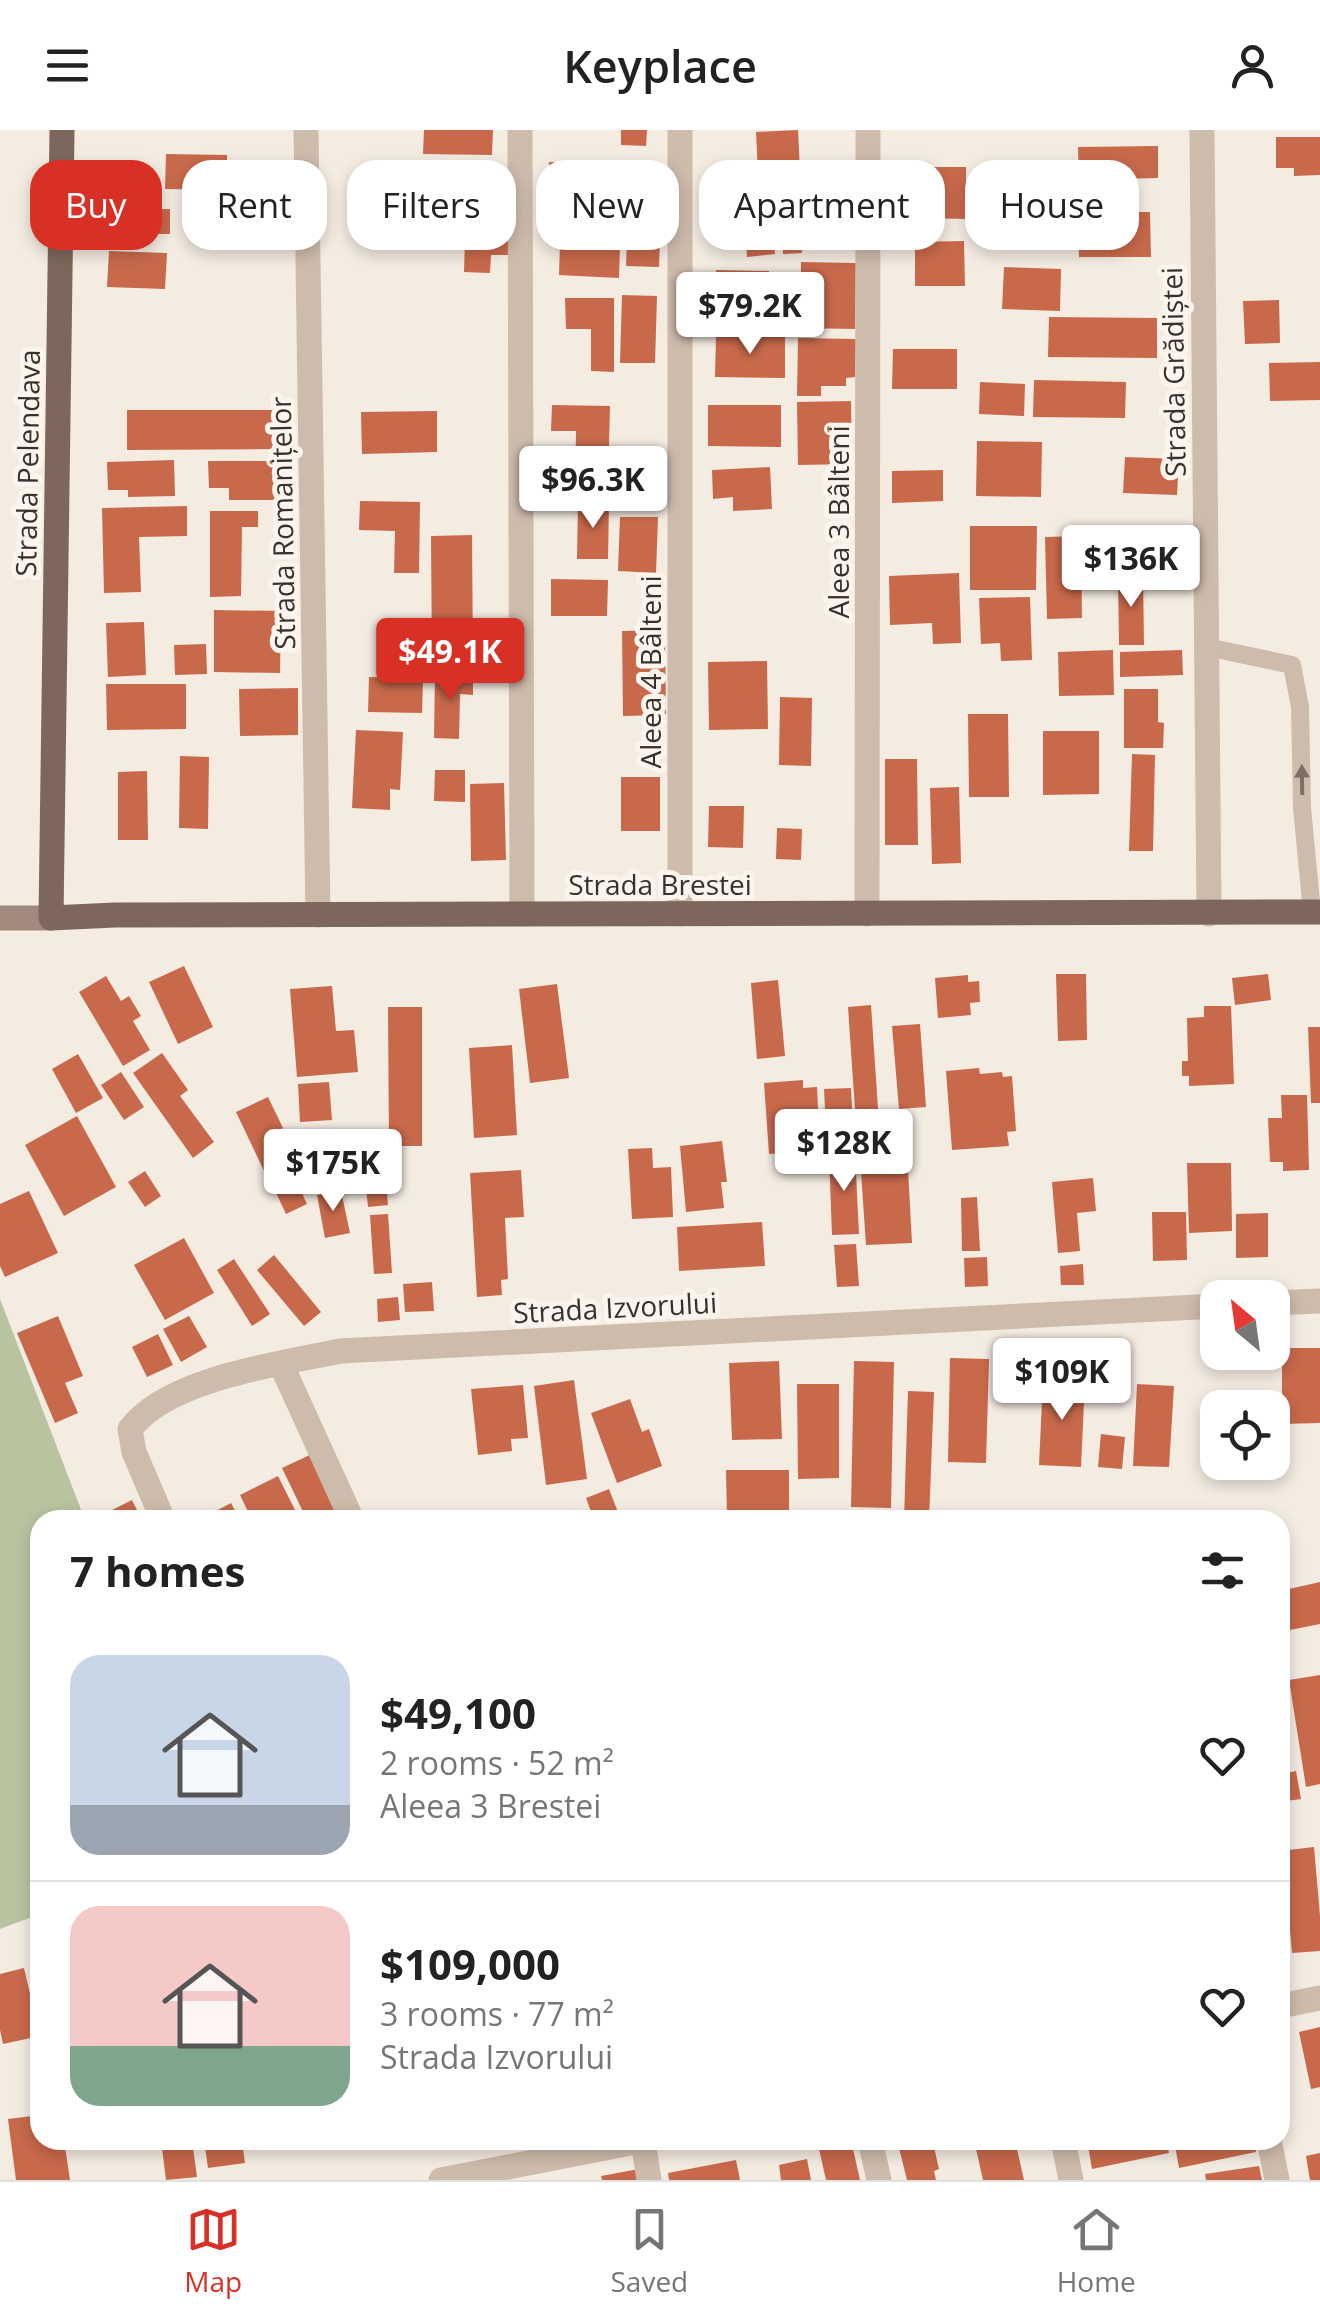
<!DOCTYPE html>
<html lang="en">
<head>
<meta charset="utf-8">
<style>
  :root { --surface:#fff; --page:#f2f2f2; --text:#222; --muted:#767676; --line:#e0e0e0; --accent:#d93025 }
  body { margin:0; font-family:"Open Sans",sans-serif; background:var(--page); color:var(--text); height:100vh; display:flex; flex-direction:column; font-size:38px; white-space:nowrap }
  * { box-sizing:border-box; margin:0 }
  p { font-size:32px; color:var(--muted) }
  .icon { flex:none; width:55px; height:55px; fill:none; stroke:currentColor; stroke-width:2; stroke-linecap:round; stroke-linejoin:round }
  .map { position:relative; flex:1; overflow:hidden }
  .panel { position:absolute; left:30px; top:1380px; width:1260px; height:640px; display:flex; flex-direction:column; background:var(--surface); border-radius:30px; box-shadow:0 5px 15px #0003 }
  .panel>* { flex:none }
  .guide { position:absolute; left:30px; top:30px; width:1260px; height:90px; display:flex; gap:20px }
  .needle { width:65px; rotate:331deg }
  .fabs { position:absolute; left:1200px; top:1150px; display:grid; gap:20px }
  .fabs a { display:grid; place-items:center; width:90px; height:90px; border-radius:20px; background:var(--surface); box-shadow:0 5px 15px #0003; font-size:50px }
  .price { position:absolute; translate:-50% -85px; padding:0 22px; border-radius:10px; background:#fff; color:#222; font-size:32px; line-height:65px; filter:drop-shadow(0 2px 5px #0008) }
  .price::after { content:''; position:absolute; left:50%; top:60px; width:30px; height:22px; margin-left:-15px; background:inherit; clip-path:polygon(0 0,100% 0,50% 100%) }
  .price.selected { background:var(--accent); color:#fff }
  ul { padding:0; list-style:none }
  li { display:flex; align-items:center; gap:30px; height:250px; padding:0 40px }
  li+li { border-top:2px solid var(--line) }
  li span { display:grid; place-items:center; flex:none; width:280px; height:200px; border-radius:30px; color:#555 }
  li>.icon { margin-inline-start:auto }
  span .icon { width:120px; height:120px; fill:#fffc; stroke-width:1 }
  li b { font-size:42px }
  h2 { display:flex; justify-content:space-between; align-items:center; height:120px; padding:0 40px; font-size:42px }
  .pill { padding:0 35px; border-radius:30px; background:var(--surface); box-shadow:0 5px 15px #0003; font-size:35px; line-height:90px }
  .pill.selected { background:var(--accent); color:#fff }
  header { display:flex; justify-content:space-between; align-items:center; height:130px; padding:0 40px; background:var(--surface); font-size:45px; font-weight:600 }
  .dock { display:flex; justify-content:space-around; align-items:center; height:140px; border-top:2px solid var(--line); background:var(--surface); font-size:28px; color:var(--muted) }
  .dock a { display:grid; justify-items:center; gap:5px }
  .dock .selected { color:var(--accent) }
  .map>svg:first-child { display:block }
  .green { fill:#b8c4a0 }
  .building { fill:#c8694b }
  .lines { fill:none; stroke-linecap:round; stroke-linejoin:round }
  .lane { stroke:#cdbbac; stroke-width:18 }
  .street { stroke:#cdbbac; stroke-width:25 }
  .secondary { stroke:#a18a7d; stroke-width:25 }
  .primary { stroke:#7d675c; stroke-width:25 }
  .oneway { fill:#7d6f65 }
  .labels { text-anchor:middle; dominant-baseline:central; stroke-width:10; stroke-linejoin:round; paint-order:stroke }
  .street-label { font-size:28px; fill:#3b302b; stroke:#fbf5ee }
</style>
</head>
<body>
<header><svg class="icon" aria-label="menu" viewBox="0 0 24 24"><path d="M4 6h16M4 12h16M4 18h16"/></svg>Keyplace<svg class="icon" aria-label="person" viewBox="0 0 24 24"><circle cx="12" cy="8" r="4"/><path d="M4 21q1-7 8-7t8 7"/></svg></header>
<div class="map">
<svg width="1320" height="2050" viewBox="0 0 1320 2050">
  <rect width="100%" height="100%" fill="#f4ebe1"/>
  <path class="green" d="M0 1169 85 1390H40V1784L0 1799Z"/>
  <path class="building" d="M424 0H493L492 25 423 24Z
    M621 0H647L646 16 621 15Z
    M798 0 801 62 759 64 756 2Z
    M1276 7H1320V45L1294 46V38H1276Z
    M1158 16V48L1079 50 1078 17Z
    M166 24 227 25V60L165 59Z
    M106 31 132 32V58L106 57Z
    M549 32 620 34 618 107H583V94H572V82H547Z
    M630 34 663 35 659 137 626 136Z
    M925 37H966V89L923 88Z
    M476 38 477 66 410 68 409 40Z
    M981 45 1034 47 1033 78 980 76Z
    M833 65 834 100 801 101 802 123 783 124 782 66Z
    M466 74 512 75 511 125H491L490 143 464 142Z
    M103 79H170V104H103Z
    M772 80 775 124 747 127 746 112 719 114 717 84Z
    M1078 82H1150L1151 127H1079Z
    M964 111 965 156H915V112Z
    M560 112 620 115 619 148 559 145Z
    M109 121 167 123 165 159 107 157Z
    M801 132 856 133 855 199 800 198Z
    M1004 137 1061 139 1060 181 1002 179Z
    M716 140 769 141 768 185H751V197L715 196Z
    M622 165 657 166 655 233H620Z
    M565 168H614V242L591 241V199H566Z
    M1279 170 1280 213 1245 214 1243 171Z
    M1049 187 1157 188V228L1048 227Z
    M716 206H785V248L715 247Z
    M798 208 856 209 855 247 846 248V256H821V266H797Z
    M893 219H957V259H892Z
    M1320 232V270L1270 271 1269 233Z
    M1034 250 1126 252 1125 288 1033 287Z
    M980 252 1025 254 1024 286 979 284Z
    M851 271 852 334 798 335 797 272Z
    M552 275 610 276 608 353 575 352 576 301H551Z
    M708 275H781V317L708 316Z
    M127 280H277V319L127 320Z
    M437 281V322L362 324 361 282Z
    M977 311 1042 312 1041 367 976 366Z
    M622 320H657L656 373H621Z
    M1125 327 1179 329 1177 365 1123 363Z
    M174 330 175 366 128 367V360H108L107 332Z
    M208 331H276V370H229V358H209Z
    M770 337 772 379 733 381V367L713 369 712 340Z
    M943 340V371L892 373V341Z
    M360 371 420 372 419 443H394L395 401 359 400Z
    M578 372 609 373 608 429H577Z
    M187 376V406L139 407 141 462 104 463 102 378Z
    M210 381H258V397H242L241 466 210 467Z
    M620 387H658L656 443 618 441Z
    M970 396H1037L1036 460H970Z
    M472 405 473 532H432L431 406Z
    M1081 406 1082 488 1047 489 1045 407Z
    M959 443 961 513 933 514 932 493 890 495 889 446Z
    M1118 446H1143L1144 515H1119Z
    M551 449 608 450 607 486H551Z
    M1030 467 1032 530 1001 531 1000 513 981 514 979 468Z
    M214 480 281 481 280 543 214 542Z
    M144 492 146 545 108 547 106 493Z
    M665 500 666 585 623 586 622 501Z
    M206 514 207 544 175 545 174 515Z
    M1113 520 1114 565 1059 566 1058 522Z
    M1182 520 1183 545 1120 547V522Z
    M767 531 768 599 709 600 708 532Z
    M435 544H473V565L460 564 459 609 434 608Z
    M369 547 423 548 422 583 368 582Z
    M106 554H186V599L107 600Z
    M298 558V605L240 606 239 559Z
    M1124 559H1158V592L1164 593 1163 618H1124Z
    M780 567 812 568 811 636 779 635Z
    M968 584H1008L1009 667H969Z
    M356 600 403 602 400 660 390 659V680L352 678Z
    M1043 601H1099V664L1043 665Z
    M1132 624 1155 625 1153 721H1129Z
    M180 626 209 627 208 699 179 698Z
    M885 629H917L918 715H885Z
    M435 640H465V672L434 671Z
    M147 641 148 710H118V642Z
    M621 647H660V701H621Z
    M504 653 506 730 471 731 470 654Z
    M959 657 961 733 932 734 930 658Z
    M709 676H744L743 718 708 717Z
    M777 698 802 699 801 730 776 729Z
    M184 836 213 897 178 914 149 852Z
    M1056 844H1086L1087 910 1058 911Z
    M1268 844 1271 870 1235 875 1232 848Z
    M968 845V852L979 851 980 872 970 873 971 885 938 888 935 848Z
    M106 846 121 871 129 866 141 886 133 891 150 920 123 936 79 862Z
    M778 850 785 926 757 929 751 853Z
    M557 854 569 948 530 953 519 859Z
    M332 856 336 901 354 900 358 942 297 947 290 859Z
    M871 875 879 993 856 994 848 877Z
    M1204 876H1231L1234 954 1189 956V946H1182V931H1188L1187 888 1204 887Z
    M388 877H422V1016H389Z
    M920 894 926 977 899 979 892 896Z
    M1308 897H1320V973H1311Z
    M512 915 517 1005 474 1008 469 918Z
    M162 923 188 960 180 966 214 1012 193 1028 133 943Z
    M78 924 103 968 76 983 52 939Z
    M979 938 980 944 1002 942 1003 947 1012 946 1016 1001 1007 1002 1009 1016 952 1020 946 941Z
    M121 942 144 977 124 990 101 955Z
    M803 950V958L817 957 820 1021 769 1024 764 953Z
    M329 952 332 990 300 992 298 954Z
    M851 958 854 1018 827 1019 824 959Z
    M1281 965H1307L1309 1040 1283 1041V1032H1270L1268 988H1282Z
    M268 967 283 998 276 1001 290 1031 265 1043 236 982Z
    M77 986 116 1057 64 1086 25 1015Z
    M722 1011 727 1052H721L724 1078 686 1082 680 1016Z
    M383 1016 388 1075 368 1077 362 1018Z
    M652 1018 653 1038 671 1037 673 1087 632 1089 628 1019Z
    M855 1023 859 1104 832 1105 829 1024Z
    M1187 1033H1231L1232 1101 1189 1103Z
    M908 1039 912 1113 866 1115 861 1042Z
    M291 1040 307 1074 286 1084 270 1050Z
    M521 1040 524 1087 505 1088 508 1149 501 1150 502 1165 477 1167 470 1043Z
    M145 1041 161 1066 145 1077 128 1052Z
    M1093 1048 1096 1081 1077 1083 1080 1121 1058 1123 1052 1052Z
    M29 1061 58 1123 5 1147 0 1136V1074Z
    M341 1061 350 1103 325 1108 317 1065Z
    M977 1067 980 1121H962L961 1068Z
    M1152 1082H1186L1187 1130 1153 1131Z
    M1268 1083V1127L1236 1128V1084Z
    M388 1084 392 1143 374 1144 370 1085Z
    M762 1092 765 1136 679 1141 677 1097Z
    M184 1108 214 1163 165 1190 134 1135Z
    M856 1114 859 1156 837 1157 834 1115Z
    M274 1125 321 1182 304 1196 257 1140Z
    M987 1127 988 1156 965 1157 964 1128Z
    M234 1129 270 1184 252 1196 217 1140Z
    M1083 1134 1084 1155H1061L1060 1136Z
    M432 1152 434 1181 405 1182 403 1154Z
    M398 1167 400 1190 378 1192 377 1169Z
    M58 1186 83 1246 65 1253 78 1283 55 1293 17 1203Z
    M189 1186 207 1217 181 1232 163 1199Z
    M158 1204 173 1235 147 1247 132 1217Z
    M1282 1218H1320V1293L1282 1294Z
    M950 1228 989 1229 986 1333 948 1332Z
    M779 1231 782 1309 732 1310 729 1233Z
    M854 1231 894 1232 891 1378 851 1377Z
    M574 1250 587 1349 546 1355 534 1256Z
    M1043 1250 1085 1252 1081 1337 1039 1335Z
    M797 1254H839V1348L798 1349Z
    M1137 1254 1174 1256 1169 1337 1133 1336Z
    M523 1255 528 1308 511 1309 512 1321 478 1325 471 1259Z
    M908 1261 934 1262 929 1390H904Z
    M630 1269 642 1302 649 1299 662 1336 617 1353 591 1283Z
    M1101 1304 1125 1307 1122 1339 1098 1337Z
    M316 1322 349 1390H307L282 1338Z
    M726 1340H789V1390H727Z
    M278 1346 300 1390H252L240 1365Z
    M609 1359 621 1390H594L586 1368Z
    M132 1370 142 1390H92Z
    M231 1373 240 1390H218L214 1382Z
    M1320 1452V1494L1285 1501 1280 1476V1461Z
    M1320 1545V1654L1306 1657 1289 1550Z
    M1296 1641 1301 1669 1286 1671 1288 1687 1280 1688V1644Z
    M1314 1717 1320 1786V1821L1292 1823 1286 1754 1280 1755V1721Z
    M24 1838 40 1906 3 1914 0 1900V1844Z
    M1320 1897V1957L1311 1959 1299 1902Z
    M40 1985V2010H64L70 2050H16L8 1989Z
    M161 2010H192L197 2047 166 2050Z
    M204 2010H242L245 2033 208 2038Z
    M817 2010H851L860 2050H826Z
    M897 2010H921L923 2019 934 2017 939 2039 934 2041 936 2050H907Z
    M974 2010H992L993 2014 1015 2010 1024 2050H983Z
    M1087 2010H1166L1169 2023 1092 2039Z
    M1174 2010H1254L1256 2022 1179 2038Z
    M1320 2023V2050H1310L1306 2026Z
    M807 2029 811 2050H781L779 2035Z
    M736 2030 740 2050H669L668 2043Z
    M1259 2036 1262 2050H1206L1205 2044Z
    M639 2039 641 2050H602L601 2046Z"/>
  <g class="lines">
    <path class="lane" d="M1207 517 1292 535 1300 577 1302 678 1312 782"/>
    <path class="street" d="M306 0 318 785
      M520 0 522 784
      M680 0V784
      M1202 0 1209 784
      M867 784 868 0
      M1272 1173 1320 1171
      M281 1234 352 1390
      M163 1390 134 1322 130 1299C168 1248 280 1234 340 1221L1218 1176
      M1280 1876 1320 1868
      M870 2010 879 2050
      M1063 2010 1071 2050
      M1269 2010 1277 2050
      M643 2011 649 2050
      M441 2050 646 2010"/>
    <path class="secondary" d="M0 788H51"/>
    <path class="primary" d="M62 0 51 788 115 785 1320 782"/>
  </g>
  <defs><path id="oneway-solid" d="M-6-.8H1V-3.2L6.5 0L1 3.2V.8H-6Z" transform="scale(2.5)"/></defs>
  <use class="oneway" href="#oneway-solid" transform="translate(1302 650) rotate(-91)"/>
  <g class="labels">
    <g class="street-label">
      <text transform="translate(1173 242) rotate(-91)">Strada Grădiștei</text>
      <text transform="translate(27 333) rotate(-89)">Strada Pelendava</text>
      <text transform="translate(838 392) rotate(-90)">Aleea 3 Bâlteni</text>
      <text transform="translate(282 393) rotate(-91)">Strada Romanițelor</text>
      <text transform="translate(650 542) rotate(-90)">Aleea 4 Bâlteni</text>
      <text x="660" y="754">Strada Brestei</text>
      <text transform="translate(615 1177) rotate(-3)">Strada Izvorului</text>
    </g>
  </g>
</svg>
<div class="fabs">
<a><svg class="needle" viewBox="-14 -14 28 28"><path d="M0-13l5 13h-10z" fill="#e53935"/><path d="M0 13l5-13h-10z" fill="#767676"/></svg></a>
<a><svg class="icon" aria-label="locate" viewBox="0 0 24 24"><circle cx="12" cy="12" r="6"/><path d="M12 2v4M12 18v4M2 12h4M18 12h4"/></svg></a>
</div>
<b class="price" style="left:750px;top:227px">$79.2K</b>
<b class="price" style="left:593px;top:401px">$96.3K</b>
<b class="price" style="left:1131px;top:480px">$136K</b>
<b class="price selected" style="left:450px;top:573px">$49.1K</b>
<b class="price" style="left:844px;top:1064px">$128K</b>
<b class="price" style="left:333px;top:1084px">$175K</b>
<b class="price" style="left:1062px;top:1293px">$109K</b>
<div class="guide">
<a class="pill selected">Buy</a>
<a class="pill">Rent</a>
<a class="pill">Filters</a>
<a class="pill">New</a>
<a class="pill">Apartment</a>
<a class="pill">House</a>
</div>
<section class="panel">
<h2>7 homes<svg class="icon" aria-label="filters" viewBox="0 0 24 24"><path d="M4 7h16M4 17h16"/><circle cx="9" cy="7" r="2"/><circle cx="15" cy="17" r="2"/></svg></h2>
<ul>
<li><span style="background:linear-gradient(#c9d6e8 75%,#9aa5b1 0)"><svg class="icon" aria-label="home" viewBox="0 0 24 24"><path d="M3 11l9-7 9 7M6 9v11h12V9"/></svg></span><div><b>$49,100</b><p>2 rooms · 52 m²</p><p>Aleea 3 Brestei</p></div><svg class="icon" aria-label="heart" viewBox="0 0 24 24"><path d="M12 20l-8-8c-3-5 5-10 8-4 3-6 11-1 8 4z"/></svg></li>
<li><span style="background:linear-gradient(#f6c9c9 70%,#7fa58c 0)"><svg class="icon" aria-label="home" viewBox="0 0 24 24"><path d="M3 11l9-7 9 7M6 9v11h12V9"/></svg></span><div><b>$109,000</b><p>3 rooms · 77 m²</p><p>Strada Izvorului</p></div><svg class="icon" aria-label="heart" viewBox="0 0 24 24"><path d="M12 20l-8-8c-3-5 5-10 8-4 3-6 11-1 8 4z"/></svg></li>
</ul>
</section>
</div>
<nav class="dock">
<a class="selected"><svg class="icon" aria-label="map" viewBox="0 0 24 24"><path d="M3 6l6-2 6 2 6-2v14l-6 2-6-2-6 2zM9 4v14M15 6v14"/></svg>Map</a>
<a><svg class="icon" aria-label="saved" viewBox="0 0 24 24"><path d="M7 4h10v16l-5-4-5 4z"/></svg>Saved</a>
<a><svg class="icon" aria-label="home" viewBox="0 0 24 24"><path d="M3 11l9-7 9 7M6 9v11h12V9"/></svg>Home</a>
</nav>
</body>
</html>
